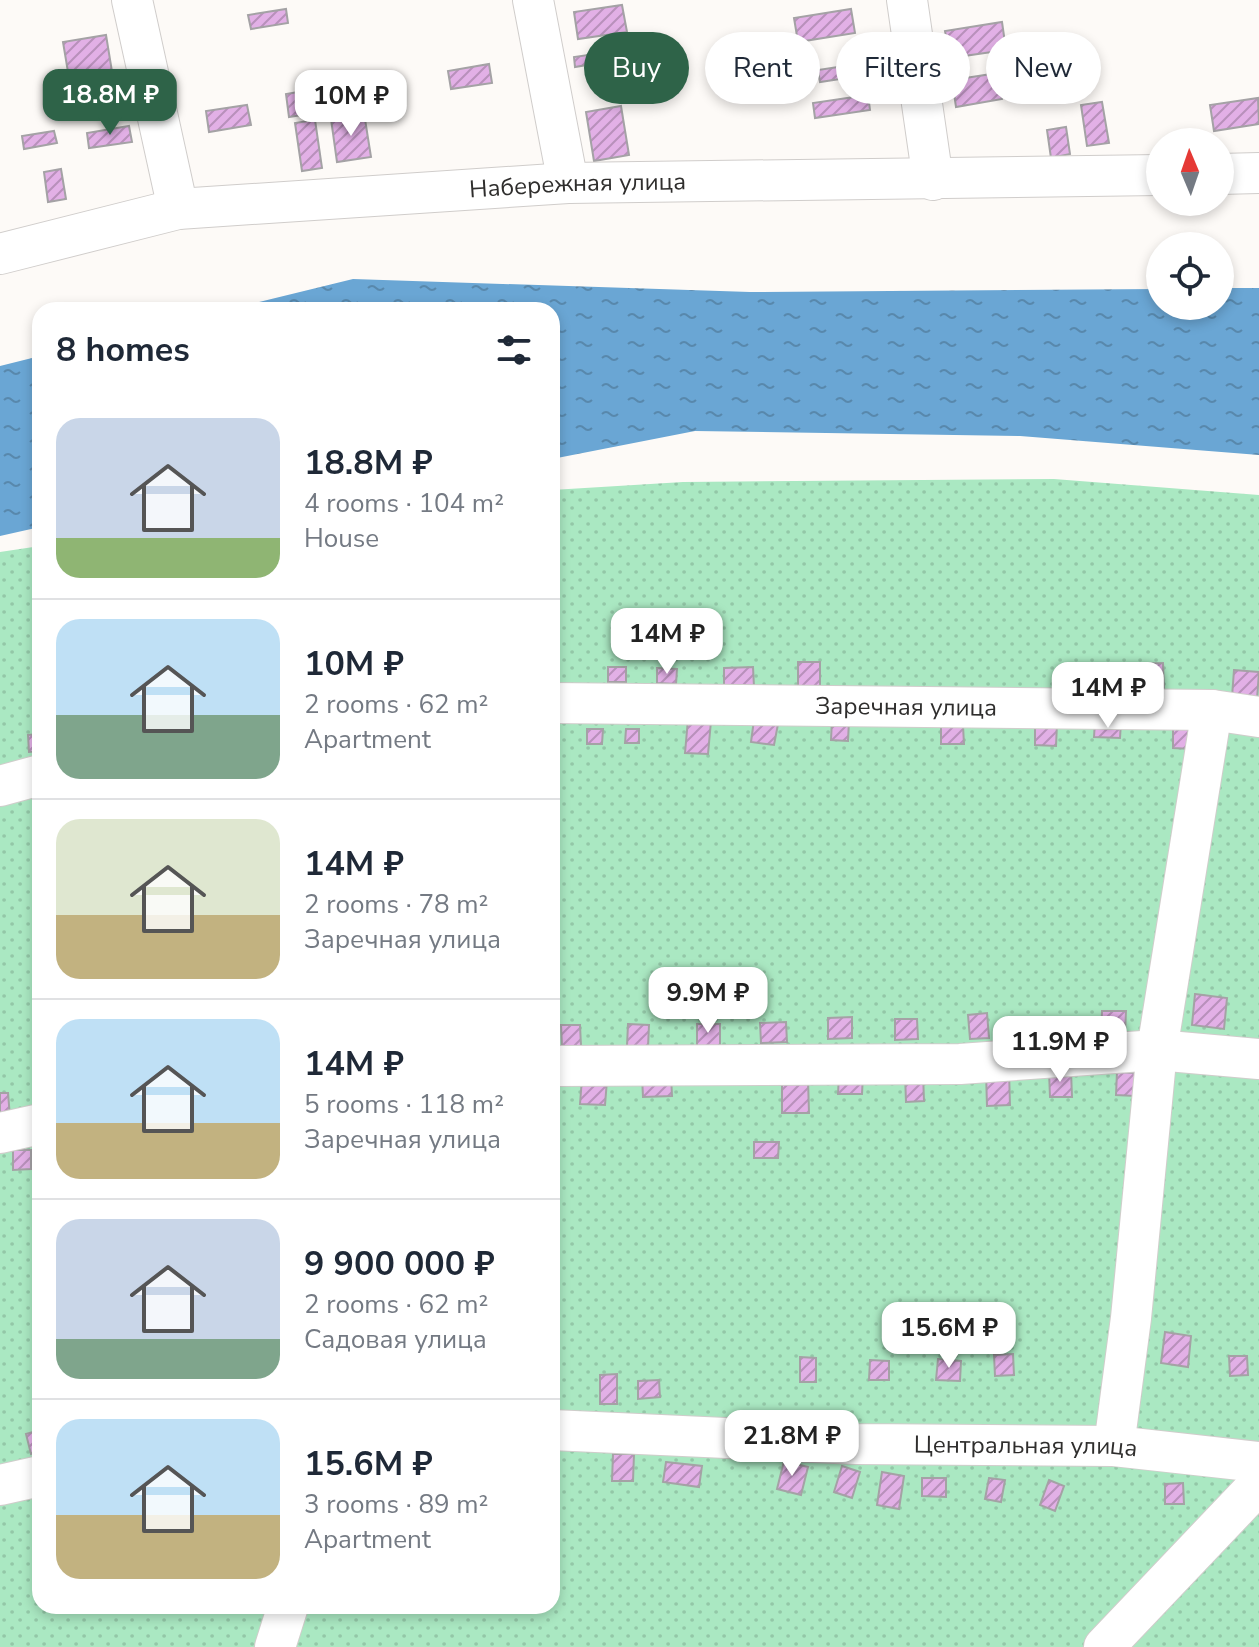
<!DOCTYPE html>
<html lang="en">
<head>
<meta charset="utf-8">
<style>
  :root { --surface:#fff; --page:#f2f2f3; --text:#1f2937; --muted:#747a83; --line:#e0e1e3; --accent:#2e6348 }
  body { margin:0; font-family:"Nunito Sans",sans-serif; background:var(--page); color:var(--text); height:100vh; display:flex; flex-direction:column; font-size:30px; white-space:nowrap }
  * { box-sizing:border-box; margin:0 }
  p { font-size:26px; color:var(--muted) }
  .icon { flex:none; width:44px; height:44px; fill:none; stroke:currentColor; stroke-width:2; stroke-linecap:round; stroke-linejoin:round }
  .map { position:relative; flex:1; overflow:hidden }
  .drawer { position:absolute; left:32px; top:302px; width:528px; height:1312px; display:flex; flex-direction:column; background:var(--surface); border-radius:24px; box-shadow:0 4px 12px #0003 }
  .drawer>* { flex:none }
  .hud { position:absolute; left:584px; top:32px; width:554px; height:72px; display:flex; gap:16px }
  .needle { width:52px; rotate:358deg }
  .controls { position:absolute; left:1146px; top:128px; display:grid; gap:16px }
  .controls a { display:grid; place-items:center; width:88px; height:88px; border-radius:50%; background:var(--surface); box-shadow:0 4px 12px #0003; font-size:40px }
  .price { position:absolute; translate:-50% -68px; padding:0 18px; border-radius:16px; background:#fff; color:#222; font-size:26px; line-height:52px; filter:drop-shadow(0 2px 4px #0008) }
  .price::after { content:''; position:absolute; left:50%; top:48px; width:24px; height:18px; margin-left:-12px; background:inherit; clip-path:polygon(0 0,100% 0,50% 100%) }
  .price.active { background:var(--accent); color:#fff }
  ul { padding:0; list-style:none }
  li { display:flex; align-items:center; gap:24px; height:200px; padding:0 24px }
  li+li { border-top:2px solid var(--line) }
  li span { display:grid; place-items:center; flex:none; width:224px; height:160px; border-radius:24px; color:#555 }
  li>.icon { margin-inline-start:auto }
  span .icon { width:96px; height:96px; fill:#fffc; stroke-width:1 }
  li b { font-size:34px }
  h2 { display:flex; justify-content:space-between; align-items:center; height:96px; padding:0 24px; font-size:34px }
  .chip { padding:0 28px; border-radius:36px; background:var(--surface); box-shadow:0 4px 12px #0003; font-size:28px; line-height:72px }
  .chip.active { background:var(--accent); color:#fff }
  .map>svg:first-child { display:block }
  .garden { fill:url(#garden-dots) }
  .water { fill:url(#water-ripples) }
  .building { fill:url(#building-hatch); stroke:#a4a2a5; stroke-width:2 }
  .lines { fill:none; stroke-linecap:round; stroke-linejoin:round }
  .minor-casing { stroke:#d0cdcb; stroke-width:42 }
  .minor { stroke:#fff; stroke-width:40 }
  .labels { text-anchor:middle; dominant-baseline:central; stroke-width:7; stroke-linejoin:round; paint-order:stroke }
  .street-label { font-size:24px; fill:#2f2e2d; stroke:#fdfaf7 }
</style>
</head>
<body>
<div class="map">
<svg width="1259" height="1647" viewBox="0 0 1259 1647">
  <defs>
    <pattern id="garden-dots" width="8" height="8" patternUnits="userSpaceOnUse" patternTransform="scale(2)"><rect width="8" height="8" fill="#aae8c2"/><path d="M2 2h.1M6 6h.1" fill="none" stroke="#93c7a7" stroke-width="1.8" stroke-linecap="round"/></pattern>
    <pattern id="water-ripples" width="26" height="14" patternUnits="userSpaceOnUse" patternTransform="scale(2)"><rect width="26" height="14" fill="#6aa6d4"/><path d="M2 4q2-2 4 0t4 0M15 11q2-2 4 0t4 0" fill="none" stroke="#5888ac"/></pattern>
    <pattern id="building-hatch" width="6" height="6" patternUnits="userSpaceOnUse" patternTransform="scale(2)"><rect width="6" height="6" fill="#e2b0e6"/><path d="M-1 1l2-2M0 6l6-6M5 7l2-2" fill="none" stroke="#b890bb"/></pattern>
  </defs>
  <rect width="100%" height="100%" fill="#fdfaf7"/>
  <path class="garden" d="M1054 479 1259 495V1647H0V552L40 546V1606H552V490L683 482Z"/>
  <path class="water" d="M353 279 750 292 1160 289V306H1220V288H1259V455L1020 436 695 431 552 459V310H227Z
    M40 356V527L0 536V366Z"/>
  <path class="building" d="M622 5 627 32 578 39 574 12Z
    M286 9 288 23 251 29 248 15Z
    M851 9 855 33 798 42 794 18Z
    M1002 22 1006 50 950 58 945 31Z
    M106 35 116 96 73 102 63 42Z
    M608 52 610 61 575 67 574 57Z
    M489 64 492 83 451 89 448 71Z
    M858 64 860 76 820 82 818 70Z
    M998 73 1002 99 956 107 952 80Z
    M316 89 320 112 289 117 286 94Z
    M868 95 870 110 815 118 813 103Z
    M1258 98 1259 124 1214 131 1210 105Z
    M1102 102 1109 143 1087 146 1081 105Z
    M247 105 251 125 209 132 206 111Z
    M621 106 629 155 594 161 586 112Z
    M364 113 371 157 337 162 331 119Z
    M315 120 322 168 302 171 295 123Z
    M129 126 132 142 89 148 87 133Z
    M1066 127 1070 154 1051 158 1047 130Z
    M54 131 57 143 24 149 22 136Z
    M61 169 66 199 48 202 44 172Z
    M798 662H820V690L798 691Z
    M1163 663 1164 692 1136 693 1135 664Z
    M608 667H626V682H608Z
    M753 667 754 687 724 688V668Z
    M657 668 677 669 676 684 657 683Z
    M1071 670H1095L1094 687H1071Z
    M1234 670 1259 672 1257 699 1232 697Z
    M688 719 711 721 708 754 685 753Z
    M832 719 849 720 848 741 831 740Z
    M754 720 778 724 774 745 751 742Z
    M1095 721 1121 722 1120 738 1094 737Z
    M1035 724H1057L1056 746 1035 745Z
    M552 725H557L559 744H552Z
    M941 726H963L964 744H941Z
    M1173 727 1193 728 1192 749 1173 748Z
    M587 729H603L602 744H587Z
    M626 729H639V743H625Z
    M40 734V751L29 752 28 735Z
    M1195 994 1227 998 1224 1029 1192 1025Z
    M1102 1011H1126L1125 1035H1101Z
    M987 1013 989 1038 970 1039 968 1015Z
    M852 1017V1038L828 1039V1018Z
    M895 1019H917L918 1039 895 1040Z
    M786 1022 787 1042 761 1043 760 1023Z
    M628 1024 649 1025 648 1047 627 1046Z
    M697 1024H720V1046H697Z
    M561 1025H580L581 1046 562 1047Z
    M1009 1071 1010 1105 987 1106 986 1072Z
    M1049 1071H1071L1072 1097H1050Z
    M1117 1072 1136 1073 1135 1096 1116 1095Z
    M923 1073 924 1101 906 1102 905 1074Z
    M839 1074H863L862 1094H838Z
    M671 1075 672 1096 643 1097 642 1076Z
    M582 1078 607 1080 605 1105 580 1104Z
    M808 1080 809 1113H782V1081Z
    M0 1093H8L10 1117H0Z
    M754 1142H779L778 1158H754Z
    M13 1150H31V1169L13 1170Z
    M1165 1332 1191 1336 1188 1367 1161 1363Z
    M1013 1354 1014 1375 995 1376 994 1355Z
    M1229 1356H1247L1248 1375 1230 1376Z
    M800 1357 816 1358V1382H800Z
    M938 1359 961 1361 960 1381 936 1380Z
    M870 1360 889 1361V1380H869Z
    M617 1374V1404H600V1375Z
    M659 1380 660 1397 638 1399V1381Z
    M40 1430V1451L31 1454 26 1434Z
    M613 1454H634L633 1481H612Z
    M784 1461 808 1467 801 1495 777 1489Z
    M666 1462 702 1466 699 1487 663 1482Z
    M842 1466 860 1472 852 1498 834 1492Z
    M882 1472 904 1476 899 1509 877 1505Z
    M922 1478H946V1497L922 1496Z
    M989 1478 1005 1480 1001 1502 985 1499Z
    M1049 1480 1064 1486 1055 1511 1040 1505Z
    M1183 1483 1184 1504H1165V1484Z"/>
  <g class="lines">
    <g class="minor-casing">
      <g id="minor">
        <path d="M132 0 178 209"/>
        <path d="M533 0 568 183"/>
        <path d="M907 0 933 180"/>
        <path d="M1220 174 1259 173"/>
        <path id="s1" d="M0 254 178 209 568 183 1160 175"/>
        <path id="s2" d="M552 703 1212 710 1259 717"/>
        <path d="M0 786 40 775"/>
        <path d="M552 1066 960 1064 1157 1050 1259 1059"/>
        <path d="M0 1133 40 1124"/>
        <path id="s3" d="M552 1430 857 1444 1114 1446 1259 1462"/>
        <path d="M1114 1446 1131 1318 1157 1050 1212 710"/>
        <path d="M0 1485 40 1476"/>
        <path d="M275 1647 288 1606"/>
        <path d="M1104 1647 1259 1484"/>
      </g>
    </g>
    <use href="#minor" class="minor"/>
  </g>
  <g class="labels">
    <g class="street-label">
      <text stroke="none"><textPath href="#s1" startOffset="584">Набережная улица</textPath></text>
      <text stroke="none"><textPath href="#s2" startOffset="354">Заречная улица</textPath></text>
      <text stroke="none"><textPath href="#s3" startOffset="474">Центральная улица</textPath></text>
    </g>
  </g>
</svg>
<div class="controls">
<a><svg class="needle" viewBox="-14 -14 28 28"><path d="M0-13l5 13h-10z" fill="#e53935"/><path d="M0 13l5-13h-10z" fill="#747a83"/></svg></a>
<a><svg class="icon" aria-label="locate" viewBox="0 0 24 24"><circle cx="12" cy="12" r="6"/><path d="M12 2v4M12 18v4M2 12h4M18 12h4"/></svg></a>
</div>
<b class="price active" style="left:110px;top:137px">18.8M ₽</b>
<b class="price" style="left:351px;top:138px">10M ₽</b>
<b class="price" style="left:667px;top:676px">14M ₽</b>
<b class="price" style="left:1108px;top:730px">14M ₽</b>
<b class="price" style="left:708px;top:1035px">9.9M ₽</b>
<b class="price" style="left:1060px;top:1084px">11.9M ₽</b>
<b class="price" style="left:949px;top:1370px">15.6M ₽</b>
<b class="price" style="left:792px;top:1478px">21.8M ₽</b>
<div class="hud">
<a class="chip active">Buy</a>
<a class="chip">Rent</a>
<a class="chip">Filters</a>
<a class="chip">New</a>
</div>
<section class="drawer">
<h2>8 homes<svg class="icon" aria-label="filters" viewBox="0 0 24 24"><path d="M4 7h16M4 17h16"/><circle cx="9" cy="7" r="2"/><circle cx="15" cy="17" r="2"/></svg></h2>
<ul>
<li><span style="background:linear-gradient(#c9d6e8 75%,#8fb573 0)"><svg class="icon" aria-label="home" viewBox="0 0 24 24"><path d="M3 11l9-7 9 7M6 9v11h12V9"/></svg></span><div><b>18.8M ₽</b><p>4 rooms · 104 m²</p><p>House</p></div></li>
<li><span style="background:linear-gradient(#bfe0f5 60%,#7fa58c 0)"><svg class="icon" aria-label="home" viewBox="0 0 24 24"><path d="M3 11l9-7 9 7M6 9v11h12V9"/></svg></span><div><b>10M ₽</b><p>2 rooms · 62 m²</p><p>Apartment</p></div></li>
<li><span style="background:linear-gradient(#dfe7d0 60%,#c2b280 0)"><svg class="icon" aria-label="home" viewBox="0 0 24 24"><path d="M3 11l9-7 9 7M6 9v11h12V9"/></svg></span><div><b>14M ₽</b><p>2 rooms · 78 m²</p><p>Заречная улица</p></div></li>
<li><span style="background:linear-gradient(#bfe0f5 65%,#c2b280 0)"><svg class="icon" aria-label="home" viewBox="0 0 24 24"><path d="M3 11l9-7 9 7M6 9v11h12V9"/></svg></span><div><b>14M ₽</b><p>5 rooms · 118 m²</p><p>Заречная улица</p></div></li>
<li><span style="background:linear-gradient(#c9d6e8 75%,#7fa58c 0)"><svg class="icon" aria-label="home" viewBox="0 0 24 24"><path d="M3 11l9-7 9 7M6 9v11h12V9"/></svg></span><div><b>9 900 000 ₽</b><p>2 rooms · 62 m²</p><p>Садовая улица</p></div></li>
<li><span style="background:linear-gradient(#bfe0f5 60%,#c2b280 0)"><svg class="icon" aria-label="home" viewBox="0 0 24 24"><path d="M3 11l9-7 9 7M6 9v11h12V9"/></svg></span><div><b>15.6M ₽</b><p>3 rooms · 89 m²</p><p>Apartment</p></div></li>
</ul>
</section>
</div>
</body>
</html>
